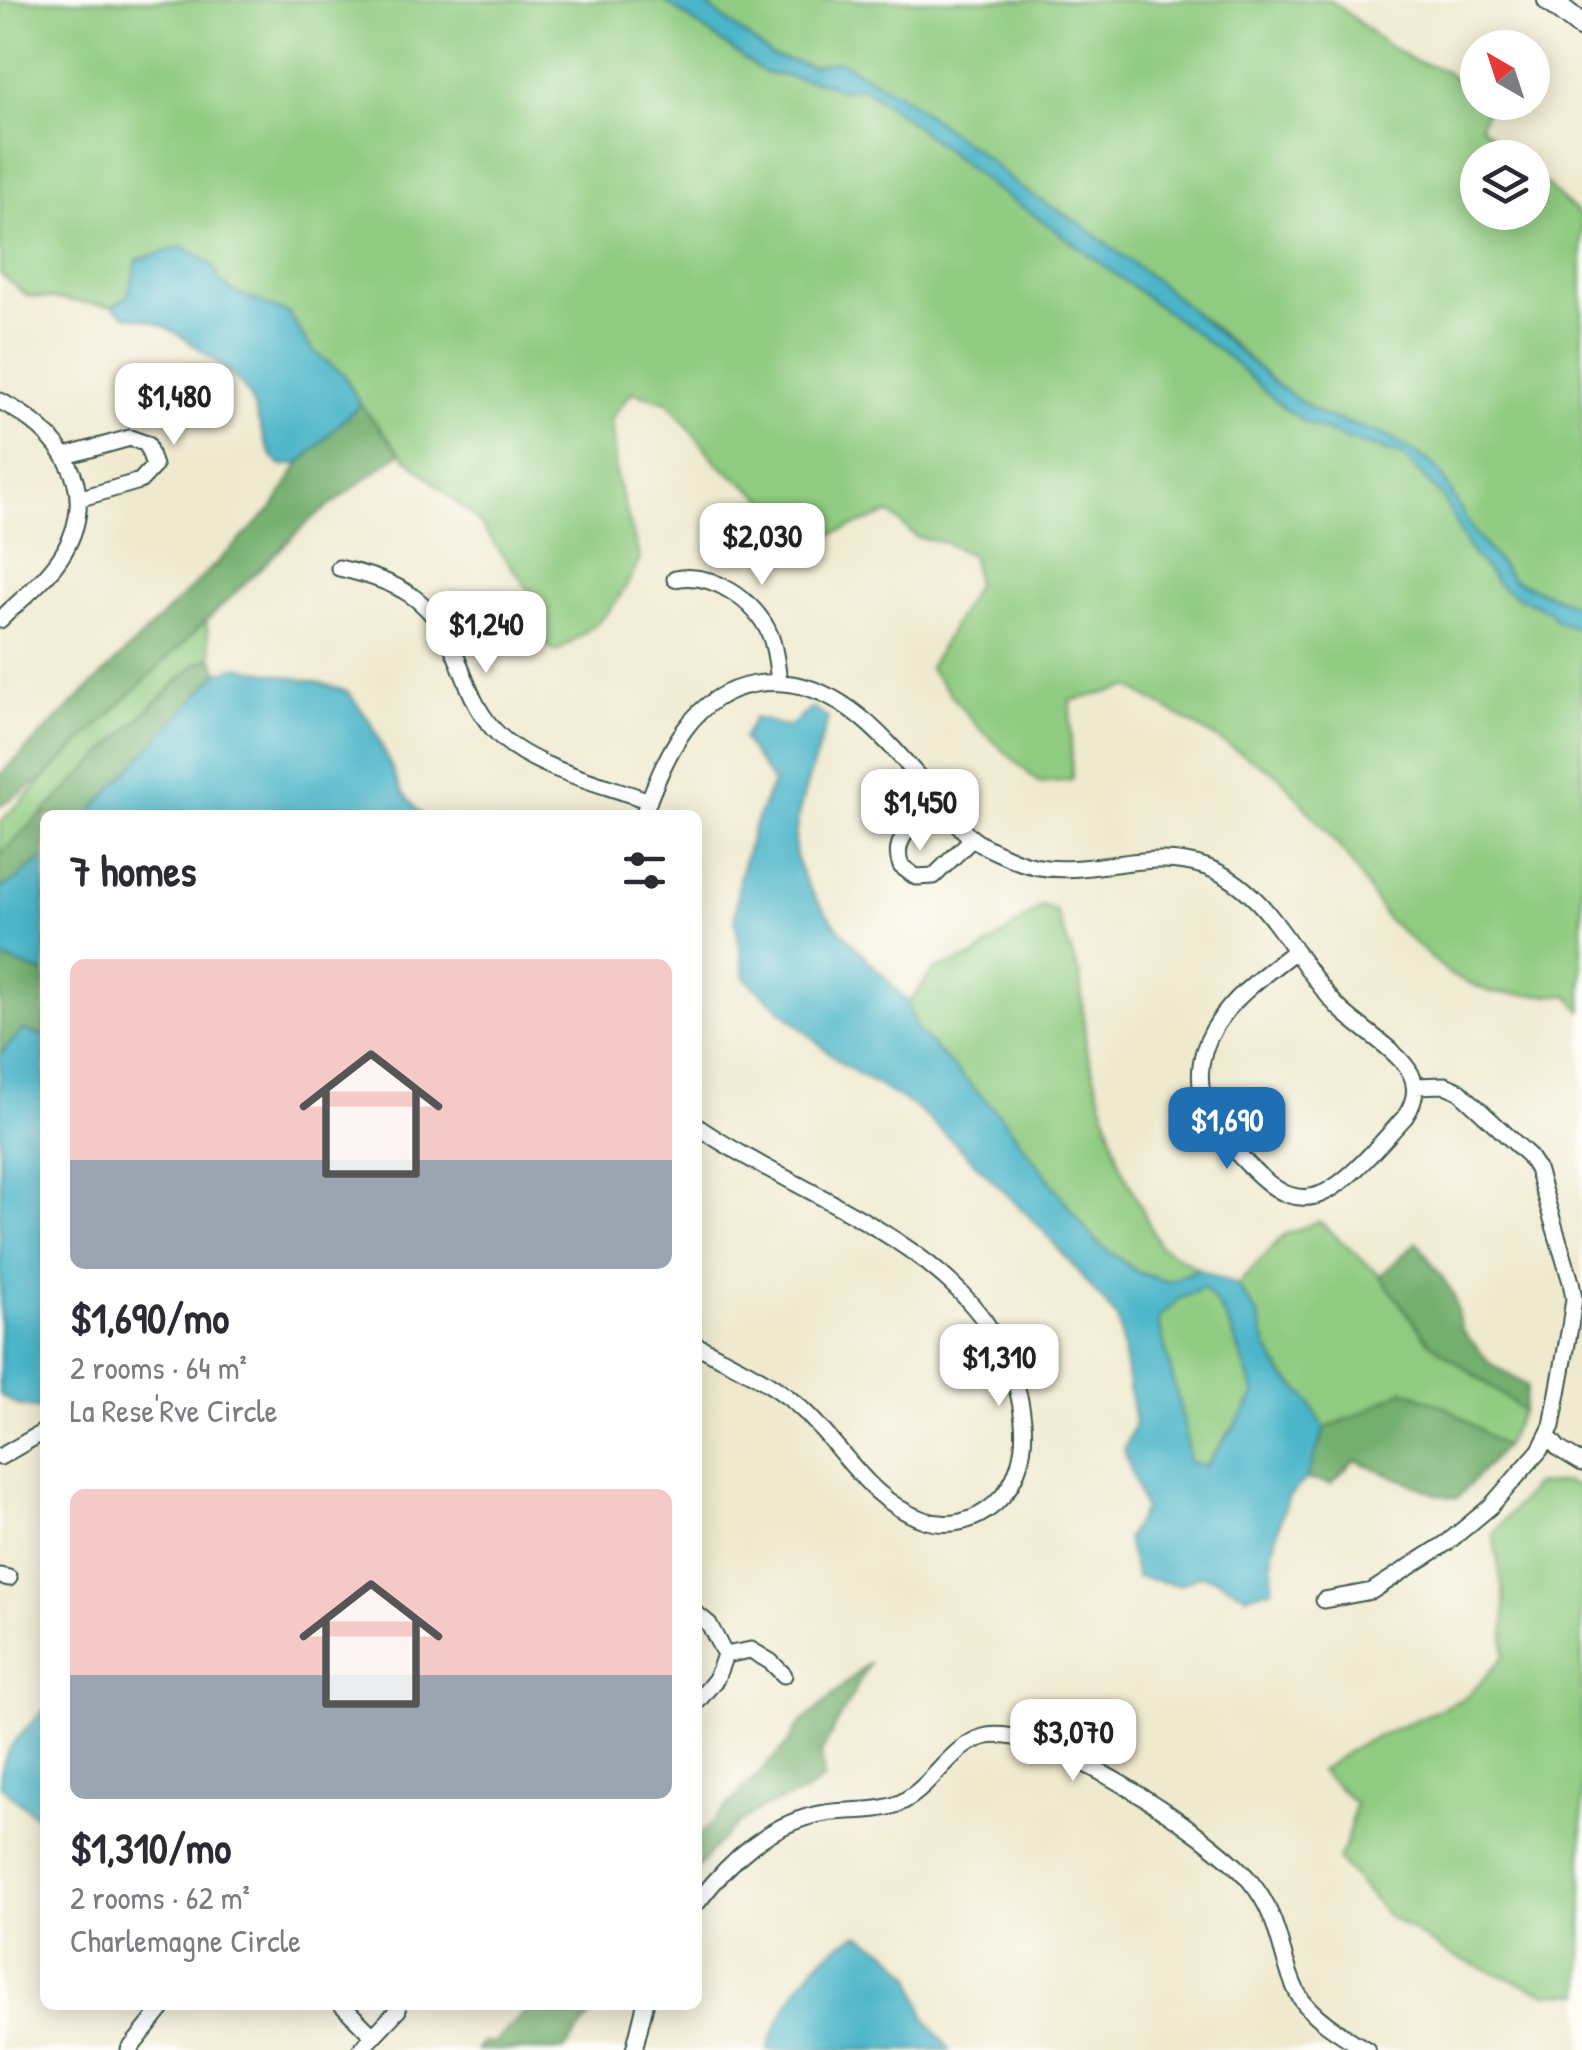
<!DOCTYPE html>
<html lang="en">
<head>
<meta charset="utf-8">
<style>
  :root { --surface:#fff; --page:#f7f7f7; --text:#2b2b33; --muted:#7c7c81; --accent:#1f6fb2 }
  body { margin:0; font-family:"Patrick Hand",sans-serif; background:var(--page); color:var(--text); height:100vh; display:flex; flex-direction:column; font-size:38px; white-space:nowrap }
  * { box-sizing:border-box; margin:0 }
  p { font-size:32px; color:var(--muted) }
  .icon { flex:none; width:55px; height:55px; fill:none; stroke:currentColor; stroke-width:2; stroke-linecap:round; stroke-linejoin:round }
  .map { position:relative; flex:1; overflow:hidden }
  .drawer { position:absolute; left:40px; top:810px; width:662px; height:1200px; display:flex; flex-direction:column; background:var(--surface); border-radius:15px; box-shadow:0 5px 25px #0003 }
  .drawer>* { flex:none }
  .needle { width:65px; rotate:321deg }
  .buttons { position:absolute; left:1460px; top:30px; display:grid; gap:20px }
  .buttons a { display:grid; place-items:center; width:90px; height:90px; border-radius:50%; background:var(--surface); box-shadow:0 5px 25px #0003; font-size:50px }
  .price { position:absolute; translate:-50% -85px; padding:0 22px; border-radius:20px; background:#fff; color:#222; font-size:32px; line-height:65px; filter:drop-shadow(0 2px 5px #0008) }
  .price::after { content:''; position:absolute; left:50%; top:60px; width:30px; height:22px; margin-left:-15px; background:inherit; clip-path:polygon(0 0,100% 0,50% 100%) }
  .price.on { background:var(--accent); color:#fff }
  ul { padding:0; list-style:none }
  li { display:grid; align-content:center; gap:20px; height:530px; padding:0 30px }
  li span { display:grid; place-items:center; height:310px; border-radius:15px; color:#555 }
  li>.icon { margin-inline-start:auto }
  span .icon { width:180px; height:180px; fill:#fffc; stroke-width:1 }
  li b { font-size:42px }
  h2 { display:flex; justify-content:space-between; align-items:center; height:120px; padding:0 30px; font-size:42px }
  .map>svg:first-child { display:block }
  .green { fill:#8fcb80; stroke:#57845a; stroke-width:2.5 }
  .forest { fill:#73af6e; stroke:#497651; stroke-width:2.5 }
  .water { fill:#4bb5c9; stroke:#35797e; stroke-width:2.5; fill-rule:evenodd }
  .lines { fill:none; stroke-linecap:round; stroke-linejoin:round }
  .street-casing { stroke:#3e574b; stroke-width:19 }
  .secondary-casing { stroke:#3e574b; stroke-width:26 }
  .street { stroke:#fff; stroke-width:15 }
  .secondary { stroke:#fff; stroke-width:22 }
</style>
</head>
<body>
<div class="map">
<svg width="1582" height="2050" viewBox="0 0 1582 2050">
  <rect width="100%" height="100%" fill="#fdfcf7"/>
  <filter id="ink" filterUnits="userSpaceOnUse"><feTurbulence type="fractalNoise" baseFrequency=".01" numOctaves="2"/><feDisplacementMap in="SourceGraphic" scale="20" xChannelSelector="R" yChannelSelector="G"/><feConvolveMatrix kernelMatrix="1 2 1 2 8 2 1 2 1" color-interpolation-filters="sRGB"/></filter>
  <filter id="wash" filterUnits="userSpaceOnUse"><feTurbulence type="fractalNoise" baseFrequency=".0048" numOctaves="4" result="noise"/><feDisplacementMap in="SourceGraphic" scale="40" xChannelSelector="R" yChannelSelector="G"/><feGaussianBlur stdDeviation="2.25" result="paint"/><feColorMatrix in="noise" values="0 0 0 0 0 0 0 0 0 0 0 0 0 0 0 0 0 1.4 0 .05"/><feComposite in="paint" operator="in"/></filter>
  <g filter="url(#wash)">
    <rect width="100%" height="100%" fill="#efe9ce"/>
    <path class="green" d="M0 0H663L765 73 823 82 841 90 861 87 894 109 995 189 1039 218 1229 358 1281 406 1345 439 1402 455 1443 497 1470 551 1503 589 1550 612 1556 620 1582 631V1011L1569 996 1493 993 1452 976 1387 919 1346 855 1278 775 1130 687 1070 701 1072 780 1039 783 975 724 929 668 976 585 972 556 946 543 916 537 890 513 830 535 791 519 718 464 668 402 632 392 611 419 617 480 640 559C616 611 603 621 556 652L545 644 537 601 477 520 400 453 360 404 344 375 313 351 288 313 234 292 219 279 212 265 128 296 113 306 28 296 0 274Z
      M700 0H1331L1383 42 1413 60 1444 70 1477 98 1478 102 1488 107 1480 125 1515 157 1478 158V212H1532L1533 173 1582 217V608L1513 580 1473 531 1441 474 1430 462 1391 438 1321 414 1278 386 1218 331 1081 224 1019 187 981 154 901 95 839 61 812 66 772 56Z
      M206 620 212 657 195 664 0 855V822Z
      M1042 906 1056 911 1080 976 1086 1047 1120 1164 1159 1245 1198 1269 1168 1282 1138 1272 1096 1242 1002 1117 915 1028 908 1003 935 969 973 957Z
      M1319 1221 1380 1276 1429 1342 1523 1410 1504 1447 1448 1408 1404 1390 1368 1410 1325 1429 1306 1396 1284 1376 1268 1349 1258 1315 1237 1285 1284 1235Z
      M1203 1288C1233 1317 1239 1356 1255 1394 1241 1420 1221 1441 1205 1467L1189 1462 1184 1424 1158 1319 1179 1299Z
      M1565 1482 1582 1489V1993L1548 1994 1450 1955 1387 1915 1338 1859 1346 1844 1355 1803 1320 1771 1356 1746 1467 1697 1504 1656 1505 1604 1493 1533 1535 1485Z"/>
    <path class="forest" d="M360 404 400 453 309 521 45 777 0 806V775L272 509 300 463Z
      M212 657 219 672 88 815H45V856L17 880 0 889V855L195 664Z
      M0 957 45 974V1036L22 1030 0 1055Z
      M1417 1242 1453 1293 1462 1330 1490 1363 1527 1386 1523 1410 1429 1342 1380 1276Z
      M1404 1390 1448 1408 1504 1447 1457 1498 1436 1494 1355 1460 1331 1484 1306 1479 1325 1429 1368 1410Z
      M870 1662 821 1753 824 1779C806 1794 789 1798 768 1806 737 1818 718 1843 698 1868V1837L790 1741 797 1727Z
      M532 2005H599L564 2050H476L483 2042 494 2043Z"/>
    <path class="water" d="M663 0H700L772 56 812 66 839 61 901 95 981 154 1019 187 1081 224 1169 291 1278 386 1321 414 1391 438 1430 462 1441 474 1473 531 1513 580 1582 608V631L1555 620 1550 612 1503 589 1470 551 1443 497 1402 455 1345 439 1306 423 1281 406 1229 358 1039 218 995 189 894 109 861 87 841 90 823 82 765 73Z
      M184 246 212 265 219 280 234 292 288 313 313 351 344 375 360 404 300 463 281 466C254 442 265 403 231 374 213 359 176 330 154 322 139 316 124 319 113 306L128 296 137 260Z
      M238 667 321 683 348 692 372 724 402 792 422 815H88L219 672Z
      M812 708 828 718C817 758 799 797 795 839 790 894 875 962 908 1003L915 1028 1002 1117 1096 1242 1137 1272 1168 1282 1198 1269 1237 1285 1258 1315 1268 1349 1284 1376 1306 1396 1325 1429 1306 1479 1288 1498 1281 1518 1273 1551 1272 1589 1247 1596 1216 1579 1200 1575 1179 1585 1137 1577 1126 1539 1144 1510 1124 1450 1135 1423 1118 1319 1040 1227 957 1145 916 1108 842 1064 745 978 735 920 739 879 754 826 773 783 743 739 754 718 789 727ZM1203 1288C1233 1317 1240 1356 1255 1394 1241 1420 1222 1442 1205 1467L1189 1461 1184 1424 1158 1319 1179 1299Z
      M45 856V974L0 957V889L17 880Z
      M22 1030 45 1036V1406L41 1409 17 1405 0 1395V1056Z
      M45 1709V1824L0 1785C1 1747 21 1735 45 1709Z
      M859 1934 890 1953 912 1975 925 2018 950 2050H768C782 2003 814 1954 859 1934Z"/>
  </g>
  <g filter="url(#ink)">
    <g class="lines">
      <g class="street-casing">
        <path id="street" d="M0 401C58 431 102 486 64 552 49 578 21 599 0 620
          M65 456 130 438 147 444 154 466 140 481 78 499
          M339 568C396 581 433 597 456 656 469 687 475 712 500 736 535 769 604 784 649 801
          M675 579C712 571 756 601 770 635 776 650 777 666 779 682
          M940 802C920 819 889 837 901 866L916 877 934 876 972 839
          M643 815C665 760 688 695 755 684 840 671 892 748 942 804 951 815 960 830 972 838 982 847 1000 853 1012 859 1075 887 1142 844 1206 867 1271 890 1294 962 1339 1008 1358 1027 1399 1051 1411 1074 1418 1089 1414 1104 1405 1117 1384 1139 1349 1183 1321 1194 1310 1199 1296 1198 1284 1193 1262 1183 1216 1134 1207 1111 1200 1092 1198 1071 1204 1051 1218 1007 1260 978 1295 951
          M698 1127C813 1206 1006 1255 1023 1421 1026 1451 1018 1483 995 1504 975 1522 949 1528 924 1520 871 1502 845 1451 807 1414 776 1383 736 1366 698 1346
          M1548 1436 1559 1449 1582 1463
          M0 1457 45 1431
          M0 1576 9 1578
          M1324 1600 1372 1591 1448 1542 1490 1507 1540 1450 1552 1426 1570 1327 1574 1299 1571 1282 1537 1169 1528 1155 1459 1091 1445 1085 1414 1086
          M698 1615 709 1624 725 1655 751 1650 771 1662 784 1675
          M698 1701 716 1679 725 1655
          M698 1902C730 1860 770 1822 825 1813 850 1809 877 1813 900 1803 932 1788 949 1747 983 1737 1041 1720 1213 1836 1250 1881 1282 1920 1278 1953 1297 1992 1309 2016 1345 2037 1367 2050
          M342 2005 373 2036
          M129 2050 165 2005
          M360 2050 398 2010
          M634 2050 645 2005"/>
      </g>
      <g class="secondary-casing">
        <path id="secondary" d="M1549 0 1582 26"/>
      </g>
      <use href="#street" class="street"/>
      <use href="#secondary" class="secondary"/>
    </g>
  </g>
</svg>
<div class="buttons">
<a><svg class="needle" viewBox="-14 -14 28 28"><path d="M0-13l5 13h-10z" fill="#e53935"/><path d="M0 13l5-13h-10z" fill="#7c7c81"/></svg></a>
<a><svg class="icon" aria-label="layers" viewBox="0 0 24 24"><path d="M12 4l9 5-9 5-9-5zM3 14l9 5 9-5"/></svg></a>
</div>
<b class="price" style="left:174px;top:448px">$1,480</b>
<b class="price" style="left:762px;top:588px">$2,030</b>
<b class="price" style="left:486px;top:676px">$1,240</b>
<b class="price" style="left:920px;top:854px">$1,450</b>
<b class="price on" style="left:1227px;top:1172px">$1,690</b>
<b class="price" style="left:999px;top:1409px">$1,310</b>
<b class="price" style="left:1073px;top:1784px">$3,070</b>
<section class="drawer">
<h2>7 homes<svg class="icon" aria-label="filters" viewBox="0 0 24 24"><path d="M4 7h16M4 17h16"/><circle cx="9" cy="7" r="2"/><circle cx="15" cy="17" r="2"/></svg></h2>
<ul>
<li><span style="background:linear-gradient(#f6c9c9 65%,#9aa5b1 0)"><svg class="icon" aria-label="home" viewBox="0 0 24 24"><path d="M3 11l9-7 9 7M6 9v11h12V9"/></svg></span><div><b>$1,690/mo</b><p>2 rooms · 64 m²</p><p>La Rese'Rve Circle</p></div></li>
<li><span style="background:linear-gradient(#f6c9c9 60%,#9aa5b1 0)"><svg class="icon" aria-label="home" viewBox="0 0 24 24"><path d="M3 11l9-7 9 7M6 9v11h12V9"/></svg></span><div><b>$1,310/mo</b><p>2 rooms · 62 m²</p><p>Charlemagne Circle</p></div></li>
</ul>
</section>
</div>
</body>
</html>
